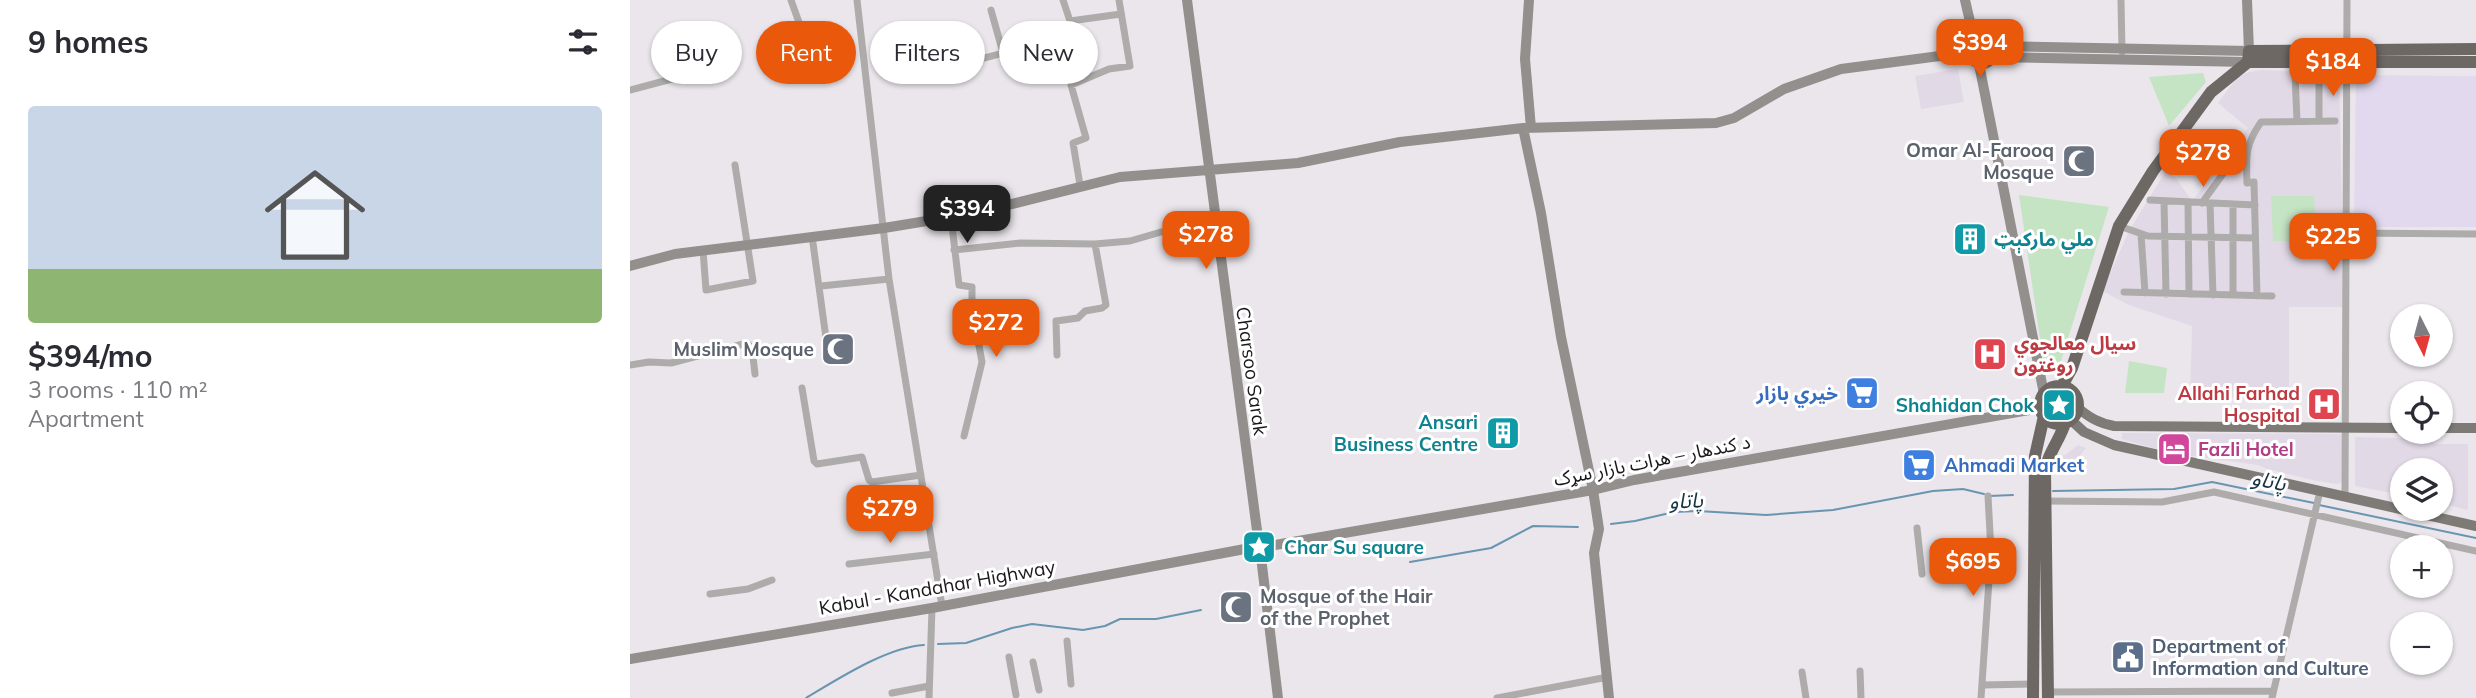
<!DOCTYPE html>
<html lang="en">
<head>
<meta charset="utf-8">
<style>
  :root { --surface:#fff; --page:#f7f7f7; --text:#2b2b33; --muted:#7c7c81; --accent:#ea580c }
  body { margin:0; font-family:Mulish,"Noto Sans Arabic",sans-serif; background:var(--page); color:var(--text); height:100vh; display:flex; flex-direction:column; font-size:26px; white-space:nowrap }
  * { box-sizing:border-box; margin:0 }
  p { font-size:23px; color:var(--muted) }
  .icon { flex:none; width:38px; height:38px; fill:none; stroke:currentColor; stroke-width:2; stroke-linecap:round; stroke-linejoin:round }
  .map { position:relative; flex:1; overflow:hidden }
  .panel { display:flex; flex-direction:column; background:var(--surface); width:630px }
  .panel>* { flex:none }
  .top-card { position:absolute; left:21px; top:21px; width:665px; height:63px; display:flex; gap:14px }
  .needle { width:46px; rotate:174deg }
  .controls { position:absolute; left:1760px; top:304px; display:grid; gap:14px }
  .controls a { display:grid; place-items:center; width:63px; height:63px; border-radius:50%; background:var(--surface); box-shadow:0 2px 5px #0004; font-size:35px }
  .price { position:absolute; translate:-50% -60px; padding:0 16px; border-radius:14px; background:var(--accent); color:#fff; font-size:23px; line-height:46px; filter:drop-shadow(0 2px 4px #0008) }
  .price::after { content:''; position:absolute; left:50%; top:42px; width:21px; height:16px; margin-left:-10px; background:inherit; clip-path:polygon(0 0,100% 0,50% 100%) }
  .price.current { background:#222; color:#fff }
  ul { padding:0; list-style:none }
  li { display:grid; align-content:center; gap:14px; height:371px; padding:0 28px }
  li span { display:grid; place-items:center; height:217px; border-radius:7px; color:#555 }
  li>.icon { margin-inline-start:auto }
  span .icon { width:126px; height:126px; fill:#fffc; stroke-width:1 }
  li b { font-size:30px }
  h2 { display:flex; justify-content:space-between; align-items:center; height:84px; padding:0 28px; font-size:30px }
  .tag { padding:0 24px; border-radius:32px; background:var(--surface); box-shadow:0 2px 5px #0004; font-size:24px; line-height:63px }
  .tag.current { background:var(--accent); color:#fff }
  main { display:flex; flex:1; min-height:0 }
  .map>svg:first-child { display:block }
  .built { fill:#e2d9e6 }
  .education { fill:#e2d9ef }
  .green { fill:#c5e4c4 }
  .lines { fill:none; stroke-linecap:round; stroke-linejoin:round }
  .stream { stroke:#6995b0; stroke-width:2 }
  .street { stroke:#aeacaa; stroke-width:7 }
  .secondary { stroke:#928f8c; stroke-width:10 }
  .primary { stroke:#7e7a76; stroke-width:10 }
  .highway { stroke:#6d6864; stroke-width:12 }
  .labels { text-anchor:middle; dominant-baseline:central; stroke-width:6; stroke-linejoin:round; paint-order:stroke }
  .worship-label { font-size:19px; font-weight:bold; fill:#5b616d; stroke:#fff; text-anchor:end }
  .culture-label { font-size:19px; font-weight:bold; fill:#0d838f; stroke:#fff; text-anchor:start }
  .health-label { font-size:19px; font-weight:bold; fill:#be3a42; stroke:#fff; text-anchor:start }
  .street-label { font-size:19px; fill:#1a181a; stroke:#fff }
  .shop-label { font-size:19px; font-weight:bold; fill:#366cbe; stroke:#fff; text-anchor:end }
  .hotel-label { font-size:19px; font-weight:bold; fill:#b23c85; stroke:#fff; text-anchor:start }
  .service-label { font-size:19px; font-weight:bold; fill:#4e5e75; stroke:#fff; text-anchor:start }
  .water-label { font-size:21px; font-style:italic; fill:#163343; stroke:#fff }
</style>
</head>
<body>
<main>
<section class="panel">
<h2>9 homes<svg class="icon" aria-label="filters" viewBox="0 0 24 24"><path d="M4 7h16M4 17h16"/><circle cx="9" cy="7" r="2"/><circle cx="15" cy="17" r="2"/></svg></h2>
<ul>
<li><span style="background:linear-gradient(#c9d6e8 75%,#8fb573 0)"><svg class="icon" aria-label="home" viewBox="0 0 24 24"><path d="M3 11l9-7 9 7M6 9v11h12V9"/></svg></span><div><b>$394/mo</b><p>3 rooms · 110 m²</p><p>Apartment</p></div></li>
</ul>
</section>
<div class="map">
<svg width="1846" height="698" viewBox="0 0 1846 698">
  <rect width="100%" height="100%" fill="#eae6ec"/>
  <path class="built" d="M1328 69 1334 102 1291 109 1285 76Z
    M1630 70 1709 73 1714 307H1659V396L1560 399 1562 326 1499 305 1472 291 1500 229 1536 171 1545 177 1562 201 1618 128 1588 103 1606 79 1616 73Z
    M1492 433 1715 434 1713 480 1708 484 1687 481 1638 469 1628 465 1540 453 1492 439Z
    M1725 437 1803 439 1804 444H1838V510L1811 503V471H1773V495L1725 486Z
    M1448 445 1456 448 1447 459 1440 464 1421 465 1427 456 1435 455Z"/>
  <path class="education" d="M1726 75 1846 76V227H1724Z"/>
  <path class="green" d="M1573 73 1576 82 1539 126 1519 77Z
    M1389 195 1479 207 1430 364 1414 366Z
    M1641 196H1684L1685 214 1674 215 1675 242 1643 241Z
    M1499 361 1537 368 1534 393H1495Z"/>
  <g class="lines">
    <path class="stream" d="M1423 491 1544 489 1582 482 1684 503
      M1359 496 1383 495
      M1689 505 1846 538
      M981 524 1005 521 1044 512 1068 511 1136 515 1203 510 1303 491 1333 489 1354 494
      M780 562 861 548 903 526 948 527
      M308 644 336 643 382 628 402 624 453 630 475 626 490 619H526L571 610
      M176 698C208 679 257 647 294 645"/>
    <path class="street" d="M161 0 171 28
      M227 0 259 279 312 606
      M433 0 440 21
      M1491 0 1492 52
      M361 10 373 53
      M154 61 161 66 176 65 180 67 183 75 193 80
      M331 64 389 49 403 37 410 35 419 41 433 37 440 21 491 14
      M1665 74 1667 121
      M1689 76V121
      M0 90 53 76
      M450 185 443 143 456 138 441 85 479 69 500 66 489 0
      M1520 200 1625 205
      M1534 201 1536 294
      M1558 202 1559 294
      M1572 203 1613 146
      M1580 203 1583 295
      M1603 204V295
      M321 217 329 285 342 287V308L352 362 334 436
      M1489 226 1518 236 1625 238
      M1717 233 1846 234
      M1511 234 1515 293
      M182 236 196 338
      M73 250 76 290 123 281 105 165
      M324 250 390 243 465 244 500 241 531 232 585 225
      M191 286 259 279
      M1494 292 1642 296
      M1627 296 1624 182 1617 183C1616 156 1615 145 1631 122L1705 121
      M427 355 426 321 448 318 455 311 472 308 476 305 465 244
      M0 365 19 362 41 363 117 343 122 348 125 374
      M172 388 184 461 187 464 232 457 239 480 242 482 291 475
      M1715 496 1717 0
      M1416 501 1532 502 1584 492 1846 551
      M1287 528 1292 574
      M219 564 304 554
      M80 594 118 589 142 580
      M437 641 441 684
      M379 657 386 695
      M403 662 409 690
      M1230 671 1231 698
      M1172 672 1176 698
      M1352 685 1403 684
      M1418 692 1643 691
      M262 693 299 686
      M299 698 302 608
      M867 698 978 677
      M1351 698 1361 551 1358 496
      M1642 698 1690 491"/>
    <path class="secondary" d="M557 0 628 538
      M899 0 895 59 901 128
      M1335 0 1345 43
      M1340 52a12 12 0 1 1 24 0a12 12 0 1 1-24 0Z
      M1362 46 1619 51 1617 0
      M1362 57 1618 62
      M1349 64 1414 394
      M893 128 911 213 931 337 963 490 969 529 964 553 979 698
      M0 266 45 254 254 228 321 217 374 206 490 177 668 163 770 142 893 128 1086 123 1104 118 1154 89 1211 69 1340 52
      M639 546 963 490 1004 480 1411 408
      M631 557 648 698
      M0 659 302 608 620 548"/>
    <path class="primary" d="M1448 408C1460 418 1469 423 1484 426L1773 428
      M1441 420 1454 432 1484 445 1846 526
      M1811 428H1846"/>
    <path class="highway" d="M1618 62 1619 51 1846 49
      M1432 386 1442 368 1489 226 1523 171 1581 92 1618 62H1846
      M1410 405a19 19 0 1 1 38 0a19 19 0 1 1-38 0Z
      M1403 698 1405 456 1414 416
      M1418 698 1415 472C1417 454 1430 440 1435 423"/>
  </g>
  <defs>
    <g id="mosque-square" transform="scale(1.75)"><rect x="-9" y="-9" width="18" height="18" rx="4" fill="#6b7280" stroke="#fff"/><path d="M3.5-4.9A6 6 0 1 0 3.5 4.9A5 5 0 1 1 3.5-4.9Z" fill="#fff"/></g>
    <g id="building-square" transform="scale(1.75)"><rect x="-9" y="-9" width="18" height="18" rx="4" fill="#0f9aa8" stroke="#fff"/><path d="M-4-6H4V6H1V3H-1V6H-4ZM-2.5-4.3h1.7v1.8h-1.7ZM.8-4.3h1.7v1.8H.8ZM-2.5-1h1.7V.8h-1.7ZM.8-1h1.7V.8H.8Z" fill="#fff"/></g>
    <g id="hospital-square" transform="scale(1.75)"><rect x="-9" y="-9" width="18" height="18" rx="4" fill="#e0444e" stroke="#fff"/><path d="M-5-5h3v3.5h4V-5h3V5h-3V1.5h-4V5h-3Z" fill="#fff"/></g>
    <g id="supermarket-square" transform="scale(1.75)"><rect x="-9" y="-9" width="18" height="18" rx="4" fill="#3f7fe0" stroke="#fff"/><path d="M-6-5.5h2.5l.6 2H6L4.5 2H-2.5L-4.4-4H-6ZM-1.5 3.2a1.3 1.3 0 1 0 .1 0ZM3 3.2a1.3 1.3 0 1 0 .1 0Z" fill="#fff"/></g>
    <g id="sight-square" transform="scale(1.75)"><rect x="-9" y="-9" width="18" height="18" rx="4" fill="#0f9aa8" stroke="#fff"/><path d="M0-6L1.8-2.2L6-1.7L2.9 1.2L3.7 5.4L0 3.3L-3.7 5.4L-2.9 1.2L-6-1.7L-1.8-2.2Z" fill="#fff"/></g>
    <g id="hotel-square" transform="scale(1.75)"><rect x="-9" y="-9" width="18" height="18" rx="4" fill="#d1479c" stroke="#fff"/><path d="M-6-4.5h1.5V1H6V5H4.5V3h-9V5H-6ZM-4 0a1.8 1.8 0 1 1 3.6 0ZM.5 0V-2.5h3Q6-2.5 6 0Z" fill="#fff"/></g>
    <g id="civic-square" transform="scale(1.75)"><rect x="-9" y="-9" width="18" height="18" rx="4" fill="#5c6f8a" stroke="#fff"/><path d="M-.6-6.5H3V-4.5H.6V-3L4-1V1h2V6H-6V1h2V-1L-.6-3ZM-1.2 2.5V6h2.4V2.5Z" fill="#fff"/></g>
  </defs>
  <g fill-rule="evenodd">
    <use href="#mosque-square" x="1449" y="161"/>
    <use href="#building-square" x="1340" y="239"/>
    <use href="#mosque-square" x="208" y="349"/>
    <use href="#hospital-square" x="1360" y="354"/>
    <use href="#supermarket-square" x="1232" y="393"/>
    <use href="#hospital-square" x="1694" y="404"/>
    <use href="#sight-square" x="1429" y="405"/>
    <use href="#building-square" x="873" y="433"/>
    <use href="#hotel-square" x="1544" y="449"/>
    <use href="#supermarket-square" x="1289" y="465"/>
    <use href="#sight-square" x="629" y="547"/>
    <use href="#mosque-square" x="606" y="607"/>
    <use href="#civic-square" x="1498" y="657"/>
  </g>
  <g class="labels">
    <g class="worship-label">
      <text x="1424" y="150">Omar Al-Farooq<tspan x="1424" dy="22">Mosque</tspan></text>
      <text x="184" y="349">Muslim Mosque</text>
      <text x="630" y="596" text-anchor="start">Mosque of the Hair<tspan x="630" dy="22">of the Prophet</tspan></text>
    </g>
    <g class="culture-label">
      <text x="1364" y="239">ملي مارکېټ</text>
      <text x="1404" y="405" text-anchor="end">Shahidan Chok</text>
      <text x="848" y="422" text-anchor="end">Ansari<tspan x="848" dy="22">Business Centre</tspan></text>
      <text x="654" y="547">Char Su square</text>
    </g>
    <g class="health-label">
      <text x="1384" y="343">سيال معالجوي<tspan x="1384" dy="22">روغتون</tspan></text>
      <text x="1670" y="393" text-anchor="end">Allahi Farhad<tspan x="1670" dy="22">Hospital</tspan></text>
    </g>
    <g class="street-label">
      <text transform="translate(622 371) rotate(82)">Charsoo Sarak</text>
      <text transform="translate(1022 460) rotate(-11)">د کندهار – هرات بازار سړک</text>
      <text transform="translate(307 587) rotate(-10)">Kabul - Kandahar Highway</text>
    </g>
    <g class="shop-label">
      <text x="1208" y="393">خیري بازار</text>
      <text x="1314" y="465" text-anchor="start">Ahmadi Market</text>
    </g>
    <g class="hotel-label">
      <text x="1568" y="449">Fazli Hotel</text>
    </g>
    <g class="service-label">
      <text x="1522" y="646">Department of<tspan x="1522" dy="22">Information and Culture</tspan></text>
    </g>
    <g class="water-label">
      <text transform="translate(1639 480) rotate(12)">پاتاو</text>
      <text transform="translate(1056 500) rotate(-2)">پاتاو</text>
    </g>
  </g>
</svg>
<div class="controls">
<a><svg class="needle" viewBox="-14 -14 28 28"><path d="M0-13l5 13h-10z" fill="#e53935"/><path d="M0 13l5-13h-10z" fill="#7c7c81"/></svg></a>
<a><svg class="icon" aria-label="locate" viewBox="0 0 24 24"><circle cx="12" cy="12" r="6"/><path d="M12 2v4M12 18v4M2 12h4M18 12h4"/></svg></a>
<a><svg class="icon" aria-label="layers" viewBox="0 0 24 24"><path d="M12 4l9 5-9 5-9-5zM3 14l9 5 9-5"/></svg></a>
<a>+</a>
<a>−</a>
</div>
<b class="price" style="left:1350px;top:79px">$394</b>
<b class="price" style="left:1703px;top:98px">$184</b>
<b class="price" style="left:1573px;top:189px">$278</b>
<b class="price current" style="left:337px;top:245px">$394</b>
<b class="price" style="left:576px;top:271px">$278</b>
<b class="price" style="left:1703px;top:273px">$225</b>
<b class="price" style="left:366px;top:359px">$272</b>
<b class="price" style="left:260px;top:545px">$279</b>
<b class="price" style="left:1343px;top:598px">$695</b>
<div class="top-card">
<a class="tag">Buy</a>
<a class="tag current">Rent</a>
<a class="tag">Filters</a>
<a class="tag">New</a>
</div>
</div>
</main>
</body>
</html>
